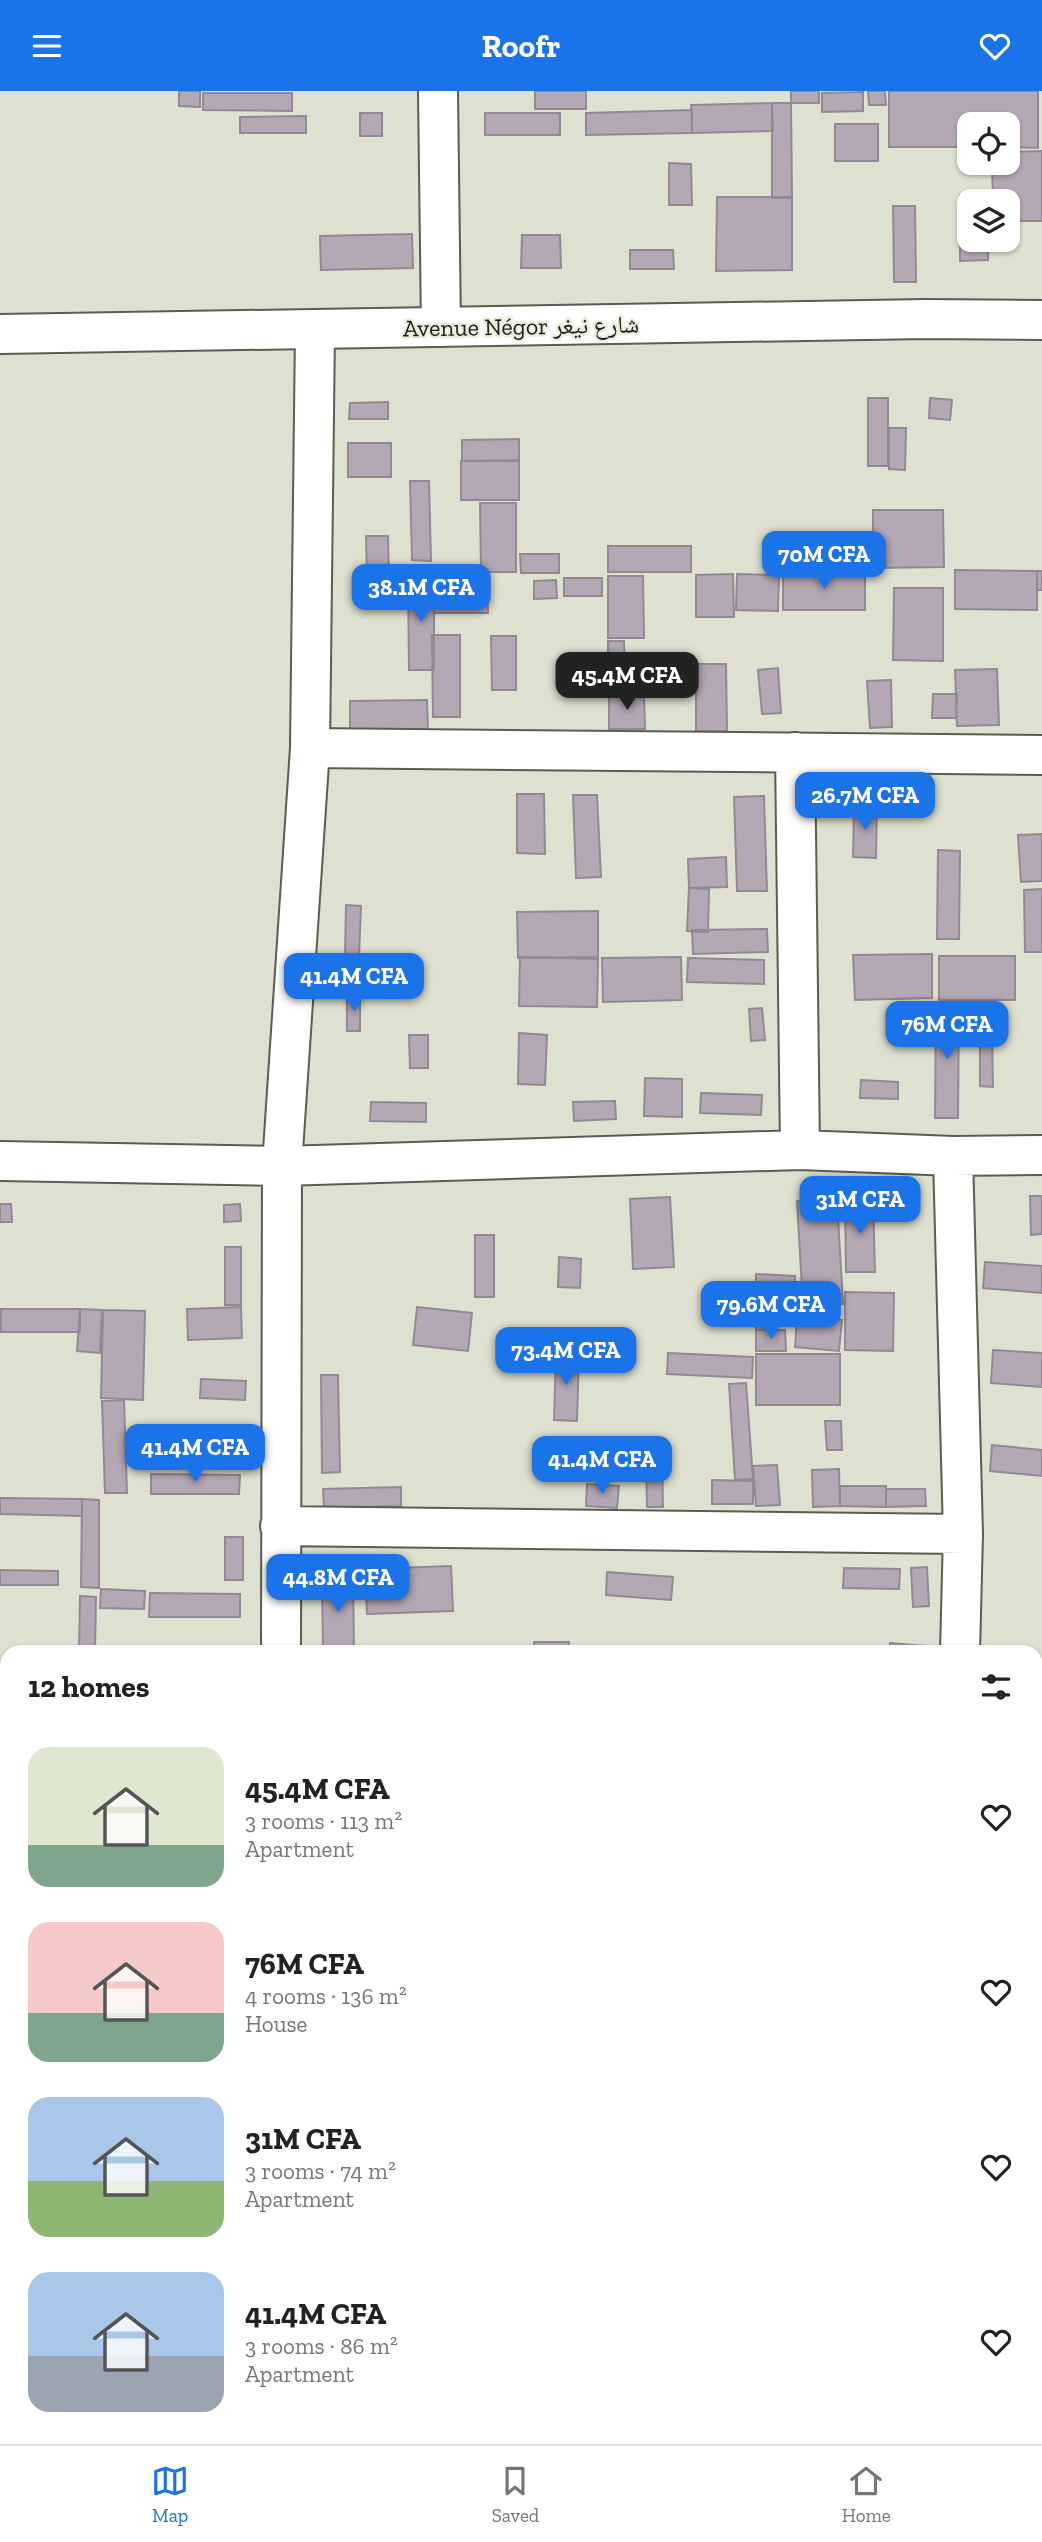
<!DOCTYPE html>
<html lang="en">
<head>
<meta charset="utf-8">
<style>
  :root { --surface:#fff; --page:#f2f2f2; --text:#222; --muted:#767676; --line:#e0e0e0; --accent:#1a73e8 }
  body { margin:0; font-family:"Zilla Slab","Noto Naskh Arabic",serif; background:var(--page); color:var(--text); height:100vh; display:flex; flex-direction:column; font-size:26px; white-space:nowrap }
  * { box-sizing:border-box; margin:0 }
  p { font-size:23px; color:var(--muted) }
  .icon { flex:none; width:38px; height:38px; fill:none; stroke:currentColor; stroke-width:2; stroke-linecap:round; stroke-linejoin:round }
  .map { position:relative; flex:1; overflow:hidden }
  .sheet { position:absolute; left:0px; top:1554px; width:1043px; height:800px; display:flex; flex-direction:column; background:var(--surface); border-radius:21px 21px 0 0; box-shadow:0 2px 5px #0004 }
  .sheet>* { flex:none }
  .buttons { position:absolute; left:957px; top:21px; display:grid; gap:14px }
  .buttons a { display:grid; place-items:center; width:63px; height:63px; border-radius:14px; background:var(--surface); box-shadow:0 2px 5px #0004; font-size:35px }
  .price { position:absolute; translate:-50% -60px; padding:0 16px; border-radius:14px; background:var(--accent); color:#fff; font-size:23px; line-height:46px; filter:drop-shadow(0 2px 4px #0008) }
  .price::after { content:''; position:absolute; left:50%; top:42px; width:21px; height:16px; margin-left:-10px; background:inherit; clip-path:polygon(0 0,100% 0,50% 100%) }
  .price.selected { background:#222; color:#fff }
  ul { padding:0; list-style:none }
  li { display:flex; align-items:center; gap:21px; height:175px; padding:0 28px }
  li span { display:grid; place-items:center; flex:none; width:196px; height:140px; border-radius:21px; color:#555 }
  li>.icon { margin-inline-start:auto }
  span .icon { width:84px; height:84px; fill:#fffc; stroke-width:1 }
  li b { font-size:30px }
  h2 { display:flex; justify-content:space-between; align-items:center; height:84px; padding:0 28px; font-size:30px }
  header { display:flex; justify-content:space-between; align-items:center; height:91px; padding:0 28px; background:var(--accent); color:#fff; font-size:32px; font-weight:700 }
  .tabs { display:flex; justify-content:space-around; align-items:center; height:98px; border-top:2px solid var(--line); background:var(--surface); font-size:19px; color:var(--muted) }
  .tabs a { display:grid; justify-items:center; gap:4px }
  .tabs .selected { color:var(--accent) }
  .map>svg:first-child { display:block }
  .building { fill:#b4a8b5; stroke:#948895; stroke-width:2 }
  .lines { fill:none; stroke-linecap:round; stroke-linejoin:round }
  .minor-casing { stroke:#5b5d4f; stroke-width:42 }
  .major-casing { stroke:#5b5d4f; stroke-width:42 }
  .minor { stroke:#fff; stroke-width:38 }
  .major { stroke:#fff; stroke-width:38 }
  .labels { text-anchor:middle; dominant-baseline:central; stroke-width:5; stroke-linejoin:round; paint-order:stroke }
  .street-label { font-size:24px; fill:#1e1f19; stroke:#ebeedd }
</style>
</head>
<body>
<header><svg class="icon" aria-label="menu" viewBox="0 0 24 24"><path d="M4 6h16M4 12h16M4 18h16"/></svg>Roofr<svg class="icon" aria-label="heart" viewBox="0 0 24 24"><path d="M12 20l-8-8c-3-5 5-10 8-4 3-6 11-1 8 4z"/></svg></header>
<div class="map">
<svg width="1042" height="2353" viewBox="0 0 1042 2353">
  <rect width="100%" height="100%" fill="#dee1d0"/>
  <path class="building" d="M179 0H200V16L179 15Z
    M535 0H586V18H535Z
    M791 0H819V12H791Z
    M868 0H885L886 14H869Z
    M889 0H1038V57L1008 56V33H970V56H889Z
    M863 1V20L822 21V2Z
    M203 2H292V20L203 19Z
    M772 12 773 40 692 42 691 14Z
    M772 12H791L792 107H772Z
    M692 19V42L586 44V22Z
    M360 22H382V45H360Z
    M485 22H560V44H485Z
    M306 25V42H240V26Z
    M835 33H878V70H835Z
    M1042 60V130H1008V110H993L992 72H1008V61Z
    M669 72 691 73 692 114H669Z
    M960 104H988V110H970V149H988V169L960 170Z
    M717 106H792V179L716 180Z
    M893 115H915L916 191H894Z
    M412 143 413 177 321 179 320 145Z
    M522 144H560L561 177H521Z
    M630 159H673L674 178H630Z
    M868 307H888V375H868Z
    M930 307 952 309 950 329 929 327Z
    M388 311V328H349L350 312Z
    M889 337H906L905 379 889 378Z
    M519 348V369L462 370V349Z
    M348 352H391V386H348Z
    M461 370H519V409H461Z
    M410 390H429L431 470 412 469Z
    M480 412H516V481H481Z
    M873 419H943L944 476 873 477Z
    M366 445H388L389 485H367Z
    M608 455H691V481H608Z
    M520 463H559V482H521Z
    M955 479 1037 480V519L955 518Z
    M1037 480H1042V499H1037Z
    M783 481 865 482V519H783Z
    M733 483 734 526H696V484Z
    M737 483 779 484 778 520 736 519Z
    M608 485H643L644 547H608Z
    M408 487H434V579H409Z
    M564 487H602V505H564Z
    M434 489H487L488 522H434Z
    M556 489 557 507 534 508V490Z
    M894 497H943V570L893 569Z
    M432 544H460V626H433Z
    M491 545H516V599H492Z
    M608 550H624L625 584H608Z
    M696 573H726L727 640H696Z
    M778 577 781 622 762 623 758 579Z
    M997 578 999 634 957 635 955 579Z
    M891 589 892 636 870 637 867 590Z
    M609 603H644L645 638H609Z
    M933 603H957L956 627H932Z
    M427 609 428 641 350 643V610Z
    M517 703H544L545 763 517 762Z
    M573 704H597L601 786 576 787Z
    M764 705 767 800H737L734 706Z
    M854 715H877L876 767 853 766Z
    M1042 743V790L1021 791 1018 744Z
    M938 759 960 760 959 848H937Z
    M726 766 727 796 689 797 688 768Z
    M689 797 709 798 708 841 687 840Z
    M1042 798V861H1025L1024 799Z
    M346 814 361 815 359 866H345Z
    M598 820V866L518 867 517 821Z
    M767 838 768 861 693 863 692 839Z
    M932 863V907L855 909 853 864Z
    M939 865H1015V909H939Z
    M520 866 598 868 597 916 519 915Z
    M681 866 682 909 603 911 602 867Z
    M688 867 764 869V893L687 891Z
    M390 871 391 888 350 889V872Z
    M347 905H360V940H347Z
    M936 913 959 914 958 1027H935Z
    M762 917 765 949 751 950 749 918Z
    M980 940H992L993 996 980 995Z
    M519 942 547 944 545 994 518 993Z
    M409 944H428V977H410Z
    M645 987 682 988V1026L644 1025Z
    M861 989 898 991V1008L860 1007Z
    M701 1002 762 1004 761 1024 700 1022Z
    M615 1010 616 1028 574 1030 573 1011Z
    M371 1011 426 1012V1031L370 1030Z
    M1030 1105H1042V1143L1031 1144Z
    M670 1106 674 1176 633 1178 630 1108Z
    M837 1108 843 1213 803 1215 797 1110Z
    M873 1109 875 1181H846L845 1110Z
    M0 1113H11L12 1131H0Z
    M240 1113 241 1130 224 1131V1114Z
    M475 1144H494V1206H475Z
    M225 1156H241V1214H225Z
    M559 1166 581 1168 580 1197 558 1196Z
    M985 1171 1042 1175V1202L983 1197Z
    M756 1183 795 1185V1204L756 1202Z
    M845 1201 894 1202 893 1260 845 1259Z
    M756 1202H772L773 1239H756Z
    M241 1216 242 1247 188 1249 187 1218Z
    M417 1216 472 1222 468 1260 413 1254Z
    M1 1218H80V1241H1Z
    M80 1218 102 1219 100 1262 77 1260Z
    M103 1219 145 1220 143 1309 101 1307Z
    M797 1225 842 1229 839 1260 795 1256Z
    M756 1239H785L786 1260H756Z
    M993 1259 1042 1262V1296L991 1292Z
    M556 1262 579 1263 577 1330 554 1329Z
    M668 1262 753 1266 752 1287 667 1283Z
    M756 1263H840V1314H756Z
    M321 1284H338L340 1381 322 1382Z
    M201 1288 246 1290 245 1309 200 1307Z
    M746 1292 753 1388 735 1389 729 1293Z
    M124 1309 127 1402H105L102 1310Z
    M825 1330H841L842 1359H827Z
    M992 1354 1042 1359V1385L990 1380Z
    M226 1355 242 1356 241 1374 225 1373Z
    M646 1366H662L663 1416H647Z
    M777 1374 780 1414 756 1415 753 1375Z
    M839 1378 840 1415 813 1416 812 1379Z
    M151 1383 240 1384 239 1403H151Z
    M712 1389 753 1390V1413H712Z
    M587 1393 619 1395 617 1417 586 1415Z
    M840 1395H886V1416L840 1415Z
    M401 1396V1415L324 1417 323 1398Z
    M886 1398H925L926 1415 886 1416Z
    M0 1407 82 1408V1425L0 1423Z
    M82 1408 99 1409V1497L81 1496Z
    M225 1446H243V1489H225Z
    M451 1475 453 1520 367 1523 365 1478Z
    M927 1476 929 1515 913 1516 911 1477Z
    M844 1477 900 1478 899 1498 843 1497Z
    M0 1479 58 1480V1494H0Z
    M607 1481 673 1486 671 1509 606 1504Z
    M353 1484 354 1561H323L322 1485Z
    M101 1498 145 1500 144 1518 100 1517Z
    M150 1502 240 1503V1526H149Z
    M80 1505 96 1506 95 1561H79Z
    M534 1551H569V1561H534Z
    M890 1552 924 1555V1561H890Z
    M102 1555 169 1556V1561H102Z
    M0 1668H7V1687H0Z
    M0 1763H7V1782H0Z
    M1040 1863H1042V1886H1038Z
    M231 2347H287V2353H230Z
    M634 2347H661L662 2353H634Z"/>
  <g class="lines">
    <g class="minor-casing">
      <path id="minor" d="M438 0 441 236
        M310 657 1042 664
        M795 661 800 1059
        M953 1065 963 1443 960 1561
        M0 1070 282 1075 800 1059 953 1065 1042 1064
        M280 1435 963 1443
        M281 1561 282 1075 310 657 315 239
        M0 1805H7
        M1036 2238H1042
        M0 2242H7
        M677 2347V2353
        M1017 2353V2347"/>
    </g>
    <g class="major-casing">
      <path id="major" d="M0 243 925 228 1042 229"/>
    </g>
    <use href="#minor" class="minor"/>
    <use href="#major" class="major"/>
  </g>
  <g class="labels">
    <g class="street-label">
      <text transform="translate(521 235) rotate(-1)">Avenue Négor شارع نيغر</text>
    </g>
  </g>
</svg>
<div class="buttons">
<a><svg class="icon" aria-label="locate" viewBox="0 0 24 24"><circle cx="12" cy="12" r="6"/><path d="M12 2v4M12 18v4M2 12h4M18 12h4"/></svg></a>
<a><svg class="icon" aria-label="layers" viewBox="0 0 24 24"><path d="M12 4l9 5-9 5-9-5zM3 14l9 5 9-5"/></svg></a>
</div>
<b class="price" style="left:824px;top:500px">70M CFA</b>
<b class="price" style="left:421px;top:533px">38.1M CFA</b>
<b class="price selected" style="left:627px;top:621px">45.4M CFA</b>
<b class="price" style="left:865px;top:741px">26.7M CFA</b>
<b class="price" style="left:354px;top:922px">41.4M CFA</b>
<b class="price" style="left:947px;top:970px">76M CFA</b>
<b class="price" style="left:860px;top:1145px">31M CFA</b>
<b class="price" style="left:771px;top:1250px">79.6M CFA</b>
<b class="price" style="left:566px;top:1296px">73.4M CFA</b>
<b class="price" style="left:195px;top:1393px">41.4M CFA</b>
<b class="price" style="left:602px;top:1405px">41.4M CFA</b>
<b class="price" style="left:338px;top:1523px">44.8M CFA</b>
<section class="sheet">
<h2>12 homes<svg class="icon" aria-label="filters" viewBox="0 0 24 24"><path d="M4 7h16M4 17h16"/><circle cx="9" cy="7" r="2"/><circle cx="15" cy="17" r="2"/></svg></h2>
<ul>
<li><span style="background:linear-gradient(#dfe7d0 70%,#7fa58c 0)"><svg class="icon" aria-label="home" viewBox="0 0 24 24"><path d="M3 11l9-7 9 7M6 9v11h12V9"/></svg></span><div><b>45.4M CFA</b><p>3 rooms · 113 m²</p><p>Apartment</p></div><svg class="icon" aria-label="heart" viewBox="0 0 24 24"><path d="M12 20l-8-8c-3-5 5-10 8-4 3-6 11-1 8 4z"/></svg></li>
<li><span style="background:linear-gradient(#f6c9c9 65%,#7fa58c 0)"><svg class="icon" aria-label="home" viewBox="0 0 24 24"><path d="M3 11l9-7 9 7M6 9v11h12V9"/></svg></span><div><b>76M CFA</b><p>4 rooms · 136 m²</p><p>House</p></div><svg class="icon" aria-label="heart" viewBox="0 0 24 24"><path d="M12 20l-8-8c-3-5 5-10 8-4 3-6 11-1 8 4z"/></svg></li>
<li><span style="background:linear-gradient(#a9c7e8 60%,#8fb573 0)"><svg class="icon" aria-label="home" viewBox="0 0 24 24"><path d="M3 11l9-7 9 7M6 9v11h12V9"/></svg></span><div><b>31M CFA</b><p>3 rooms · 74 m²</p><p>Apartment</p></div><svg class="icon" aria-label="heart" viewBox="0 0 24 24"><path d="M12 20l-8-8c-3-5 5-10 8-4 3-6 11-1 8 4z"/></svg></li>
<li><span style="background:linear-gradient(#a9c7e8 60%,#9aa5b1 0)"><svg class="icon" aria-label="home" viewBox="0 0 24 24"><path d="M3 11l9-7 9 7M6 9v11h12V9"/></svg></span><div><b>41.4M CFA</b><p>3 rooms · 86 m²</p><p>Apartment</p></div><svg class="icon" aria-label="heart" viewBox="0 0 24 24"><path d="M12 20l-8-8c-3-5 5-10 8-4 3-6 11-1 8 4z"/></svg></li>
</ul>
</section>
</div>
<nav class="tabs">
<a class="selected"><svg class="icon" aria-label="map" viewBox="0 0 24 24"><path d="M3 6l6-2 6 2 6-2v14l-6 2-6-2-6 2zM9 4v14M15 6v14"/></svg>Map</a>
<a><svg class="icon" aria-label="saved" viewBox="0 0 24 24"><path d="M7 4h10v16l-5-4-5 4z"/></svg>Saved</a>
<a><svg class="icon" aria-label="home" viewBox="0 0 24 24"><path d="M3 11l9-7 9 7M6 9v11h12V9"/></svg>Home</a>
</nav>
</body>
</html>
